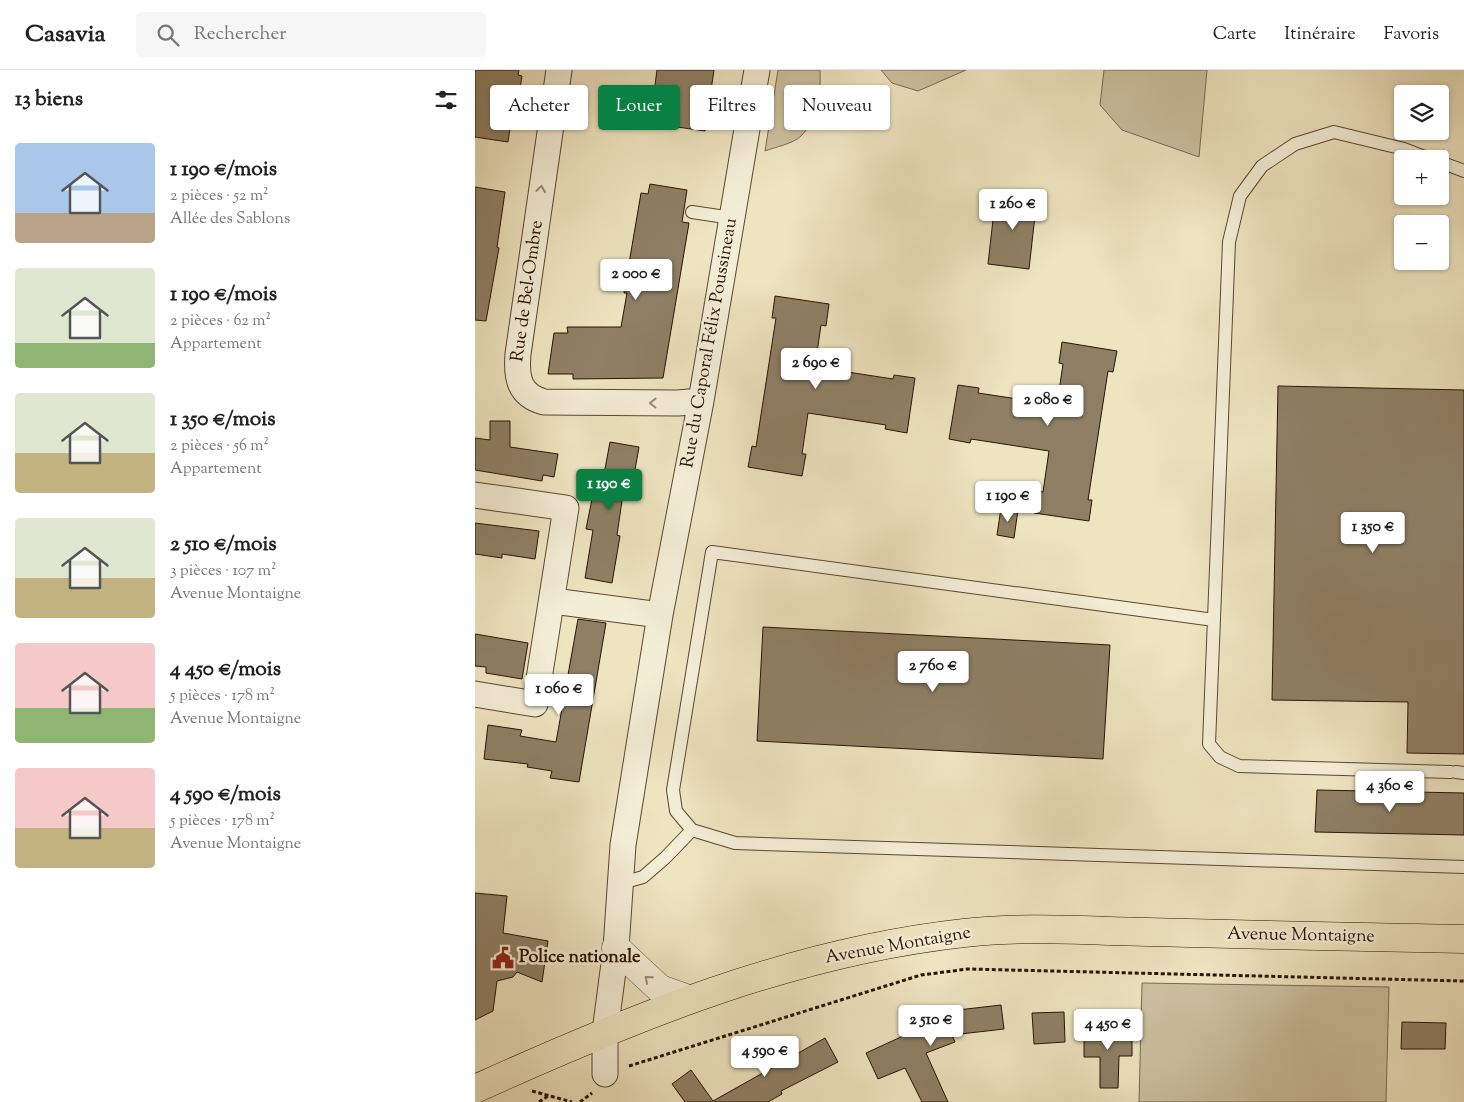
<!DOCTYPE html>
<html lang="fr">
<head>
<meta charset="utf-8">
<style>
  :root { --surface:#fff; --page:#f6f6f6; --text:#222; --muted:#767676; --line:#e0e0e0; --accent:#0b8043 }
  body { margin:0; font-family:"Sorts Mill Goudy",serif; background:var(--page); color:var(--text); height:100vh; display:flex; flex-direction:column; font-size:19px; white-space:nowrap }
  * { box-sizing:border-box; margin:0 }
  p { font-size:16px; color:var(--muted) }
  .icon { flex:none; width:28px; height:28px; fill:none; stroke:currentColor; stroke-width:2; stroke-linecap:round; stroke-linejoin:round }
  .map { position:relative; flex:1; overflow:hidden }
  .details { display:flex; flex-direction:column; background:var(--surface); width:475px }
  .details>* { flex:none }
  .banner { position:absolute; left:15px; top:15px; width:475px; height:45px; display:flex; gap:10px }
  .buttons { position:absolute; left:919px; top:15px; display:grid; gap:10px }
  .buttons a { display:grid; place-items:center; width:55px; height:55px; border-radius:5px; background:var(--surface); box-shadow:0 1px 4px #0004; font-size:25px }
  .price { position:absolute; translate:-50% -42px; padding:0 11px; border-radius:5px; background:#fff; color:#222; font-size:16px; line-height:32px; filter:drop-shadow(0 1px 2px #0008) }
  .price::after { content:''; position:absolute; left:50%; top:30px; width:15px; height:11px; margin-left:-8px; background:inherit; clip-path:polygon(0 0,100% 0,50% 100%) }
  .price.on { background:var(--accent); color:#fff }
  ul { padding:0; list-style:none }
  li { display:flex; align-items:center; gap:15px; height:125px; padding:0 15px }
  li span { display:grid; place-items:center; flex:none; width:140px; height:100px; border-radius:5px; color:#555 }
  li>.icon { margin-inline-start:auto }
  span .icon { width:60px; height:60px; fill:#fffc; stroke-width:1 }
  li b { font-size:21px }
  h2 { display:flex; justify-content:space-between; align-items:center; height:60px; padding:0 15px; font-size:21px }
  .pill { padding:0 18px; border-radius:5px; background:var(--surface); box-shadow:0 1px 4px #0004; font-size:18px; line-height:45px }
  .pill.on { background:var(--accent); color:#fff }
  header { display:flex; align-items:center; gap:30px; box-sizing:border-box; height:70px; padding:0 25px; background:var(--surface); border-bottom:1px solid var(--line) }
  header strong { font-size:24px }
  nav { display:flex; gap:28px; margin-inline-start:auto; font-size:18px }
  .search { width:350px; height:45px; background:var(--page); display:flex; align-items:center; gap:12px; box-sizing:border-box; padding:0 18px; border-radius:5px; color:var(--muted); font-size:19px }
  main { display:flex; flex:1; min-height:0 }
  .map>svg:first-child { display:block }
  .green { fill:#ccc0a0; stroke:#7a6a52 }
  .building { fill:#8f8065; stroke:#281303 }
  .lines { fill:none; stroke-linecap:round; stroke-linejoin:round }
  .service-casing { stroke:#5a4732; stroke-width:14 }
  .minor-casing { stroke:#5a4732; stroke-width:27 }
  .tertiary-casing { stroke:#5a4732; stroke-width:29 }
  .primary-casing { stroke:#281303; stroke-width:29 }
  .path { stroke:#281303; stroke-width:3; stroke-dasharray:4 2.5; stroke-linecap:butt }
  .service { stroke:#f4edd6; stroke-width:12 }
  .minor { stroke:#f4edd6; stroke-width:25 }
  .tertiary { stroke:#f4edd6; stroke-width:28 }
  .primary { stroke:#eee4c0; stroke-width:28 }
  .oneway { stroke:#988b77 }
  .labels { text-anchor:middle; dominant-baseline:central; stroke-width:5; stroke-linejoin:round; paint-order:stroke }
  .street-label { font-size:18px; fill:#281303; stroke:#f4edd6 }
  .poi-label { font-size:18px; font-weight:bold; fill:#281303; stroke:#f4edd6; text-anchor:start }
</style>
</head>
<body>
<header>
<strong>Casavia</strong>
<div class="search"><svg class="icon" aria-label="search" viewBox="0 0 24 24"><circle cx="10" cy="10" r="6"/><path d="M15 15l6 6"/></svg>Rechercher</div>
<nav><a>Carte</a><a>Itinéraire</a><a>Favoris</a></nav>
</header>
<main>
<section class="details">
<h2>13 biens<svg class="icon" aria-label="filters" viewBox="0 0 24 24"><path d="M4 7h16M4 17h16"/><circle cx="9" cy="7" r="2"/><circle cx="15" cy="17" r="2"/></svg></h2>
<ul>
<li><span style="background:linear-gradient(#a9c7e8 70%,#b9a48a 0)"><svg class="icon" aria-label="home" viewBox="0 0 24 24"><path d="M3 11l9-7 9 7M6 9v11h12V9"/></svg></span><div><b>1 190 €/mois</b><p>2 pièces · 52 m²</p><p>Allée des Sablons</p></div></li>
<li><span style="background:linear-gradient(#dfe7d0 75%,#8fb573 0)"><svg class="icon" aria-label="home" viewBox="0 0 24 24"><path d="M3 11l9-7 9 7M6 9v11h12V9"/></svg></span><div><b>1 190 €/mois</b><p>2 pièces · 62 m²</p><p>Appartement</p></div></li>
<li><span style="background:linear-gradient(#dfe7d0 60%,#c2b280 0)"><svg class="icon" aria-label="home" viewBox="0 0 24 24"><path d="M3 11l9-7 9 7M6 9v11h12V9"/></svg></span><div><b>1 350 €/mois</b><p>2 pièces · 56 m²</p><p>Appartement</p></div></li>
<li><span style="background:linear-gradient(#dfe7d0 60%,#c2b280 0)"><svg class="icon" aria-label="home" viewBox="0 0 24 24"><path d="M3 11l9-7 9 7M6 9v11h12V9"/></svg></span><div><b>2 510 €/mois</b><p>3 pièces · 107 m²</p><p>Avenue Montaigne</p></div></li>
<li><span style="background:linear-gradient(#f6c9c9 65%,#8fb573 0)"><svg class="icon" aria-label="home" viewBox="0 0 24 24"><path d="M3 11l9-7 9 7M6 9v11h12V9"/></svg></span><div><b>4 450 €/mois</b><p>5 pièces · 178 m²</p><p>Avenue Montaigne</p></div></li>
<li><span style="background:linear-gradient(#f6c9c9 60%,#c2b280 0)"><svg class="icon" aria-label="home" viewBox="0 0 24 24"><path d="M3 11l9-7 9 7M6 9v11h12V9"/></svg></span><div><b>4 590 €/mois</b><p>5 pièces · 178 m²</p><p>Avenue Montaigne</p></div></li>
</ul>
</section>
<div class="map">
<svg width="989" height="1032" viewBox="0 0 989 1032">
  <rect width="100%" height="100%" fill="#eee4c0"/>
  <filter id="stains"><feTurbulence type="fractalNoise" baseFrequency=".004" numOctaves="4"/><feColorMatrix values="0 0 0 0 .2 0 0 0 0 .09 0 0 0 0 .02 0 0 0 .5 -.17"/></filter>
  <radialGradient id="worn" r=".72"><stop offset=".6" stop-color="#630" stop-opacity="0"/><stop offset="1" stop-color="#630" stop-opacity=".3"/></radialGradient>
  <path class="green" d="M303 0H345C346 23 343 49 326 66 318 74 300 77 290 81Z
    M406 0H491L443 21 417 13Z
    M629 0H732L724 87 647 60 625 35Z
    M667 913 914 917 911 1032H664Z"/>
  <path class="building" d="M0 0H44L43 5 47 6 43 31H39L33 72 0 67Z
    M182 0H239L230 61 175 53Z
    M175 114 212 120 207 152 214 153 188 308 98 309V304H73L79 263H93L92 257H146L152 223H149L166 123 173 124Z
    M0 117 30 122 22 177 24 178 11 251 0 250Z
    M521 123 562 128 554 199 513 194Z
    M300 226 354 234 351 256 346 255 340 297 418 309 419 305 440 308 432 363 410 359 411 355 333 343 327 384H331L327 406 273 397 277 376 281 377 301 248H297Z
    M587 272 642 281 638 302 633 301 613 430H617L614 451 559 443 563 421 568 422 574 381 496 369 495 373 474 369 483 315 504 318 503 323 582 335 588 294 584 293Z
    M803 316 989 320V684L932 683 933 632 797 630Z
    M15 351H35V377L83 384 79 407 68 405 67 411 0 400V368L15 370Z
    M135 372 164 377 157 417 152 416 150 424H148L142 465 145 466 137 513 110 508 118 460 111 459 119 419 126 420Z
    M526 438 543 440 539 468 522 465Z
    M0 453 64 461 60 489 27 484V488L0 484Z
    M103 549 131 553 104 712 75 708 77 701 52 697 53 694 9 689 13 655 47 660 45 666 81 672Z
    M288 557 635 575 628 689 282 671Z
    M0 564 53 573 47 609 11 603V597L0 596Z
    M842 720 989 723V765L840 762Z
    M0 823 32 826 28 863 73 871 67 912 42 902 38 907 22 911 18 941 0 950Z
    M526 935 529 959 477 965 480 972 451 983 473 1032H447L430 998 403 1009 391 983 439 961 436 954 474 941Z
    M589 942 590 972 559 974 557 943Z
    M927 952 971 953 970 979H926Z
    M609 957H657V986H644L643 1018H625V987H609Z
    M350 968 363 992 306 1021 307 1024 293 1032H210L197 1014 216 1000 238 1031Z"/>
  <g class="lines">
    <g class="service-casing">
      <path id="service" d="M955 89 929 79 859 62 820 74 787 96 765 126 754 172 734 674 745 687 764 696 976 702
        M965 92 989 101
        M217 142 257 148
        M981 702 989 703
        M217 760 201 741 198 720 237 482 739 550
        M147 813 168 807 190 788 217 760 260 773 989 797"/>
    </g>
    <g class="minor-casing">
      <path id="minor" d="M84 0 43 284C41 308 44 325 69 332L203 333 226 331
        M0 425 91 438 60 634 0 624
        M78 531 185 545
        M130 1004V962L141 878 148 775 185 545 226 331 282 0"/>
    </g>
    <g class="tertiary-casing">
      <path id="tertiary" d="M141 878 185 919 213 929"/>
    </g>
    <g class="primary-casing">
      <path id="primary" d="M0 1019C157 948 316 882 489 863 550 856 612 861 673 862 778 865 884 867 989 869"/>
    </g>
    <path class="path" d="M154 996 446 905 493 899 989 911
      M57 1021 97 1032
      M64 1032 73 1026
      M105 1032 117 1023"/>
    <use href="#service" class="service"/>
    <use href="#minor" class="minor"/>
    <use href="#tertiary" class="tertiary"/>
    <use href="#primary" class="primary"/>
  </g>
  <defs><path id="oneway-chevron" d="M-2-3.5L2.5 0L-2 3.5" fill="none" stroke-width="1.6" stroke-linecap="round" stroke-linejoin="round" transform="scale(1.25)"/></defs>
  <g class="oneway">
    <use href="#oneway-chevron" transform="translate(66 119) rotate(-82)"/>
    <use href="#oneway-chevron" transform="translate(178 333) rotate(-179)"/>
    <use href="#oneway-chevron" transform="translate(173 909) rotate(-139)"/>
  </g>
  <defs>
    <g id="civic-bare" transform="scale(1.725)"><path d="M-.6-6.5H3V-4.5H.6V-3L4-1V1h2V6H-6V1h2V-1L-.6-3ZM-1.2 2.5V6h2.4V2.5Z" fill="#8f2418" stroke="#f4edd6" stroke-width="2.5" paint-order="stroke"/></g>
  </defs>
  <g fill-rule="evenodd">
    <use href="#civic-bare" x="28" y="888"/>
  </g>
  <g class="labels">
    <g class="street-label">
      <text transform="translate(53 221) rotate(-82)">Rue de Bel-Ombre</text>
      <text transform="translate(235 273) rotate(-80)">Rue du Caporal Félix Poussineau</text>
      <text transform="translate(826 866) rotate(1)">Avenue Montaigne</text>
      <text transform="translate(423 876) rotate(-10)">Avenue Montaigne</text>
    </g>
    <g class="poi-label">
      <text x="44" y="888">Police nationale</text>
    </g>
  </g>
  <rect width="100%" height="100%" filter="url(#stains)"/>
  <rect width="100%" height="100%" fill="url(#worn)"/>
</svg>
<div class="buttons">
<a><svg class="icon" aria-label="layers" viewBox="0 0 24 24"><path d="M12 4l9 5-9 5-9-5zM3 14l9 5 9-5"/></svg></a>
<a>+</a>
<a>−</a>
</div>
<b class="price" style="left:538px;top:161px">1 260 €</b>
<b class="price" style="left:161px;top:231px">2 000 €</b>
<b class="price" style="left:341px;top:320px">2 690 €</b>
<b class="price" style="left:573px;top:357px">2 080 €</b>
<b class="price on" style="left:134px;top:441px">1 190 €</b>
<b class="price" style="left:533px;top:453px">1 190 €</b>
<b class="price" style="left:898px;top:484px">1 350 €</b>
<b class="price" style="left:458px;top:623px">2 760 €</b>
<b class="price" style="left:84px;top:646px">1 060 €</b>
<b class="price" style="left:915px;top:743px">4 360 €</b>
<b class="price" style="left:456px;top:977px">2 510 €</b>
<b class="price" style="left:633px;top:981px">4 450 €</b>
<b class="price" style="left:290px;top:1008px">4 590 €</b>
<div class="banner">
<a class="pill">Acheter</a>
<a class="pill on">Louer</a>
<a class="pill">Filtres</a>
<a class="pill">Nouveau</a>
</div>
</div>
</main>
</body>
</html>
